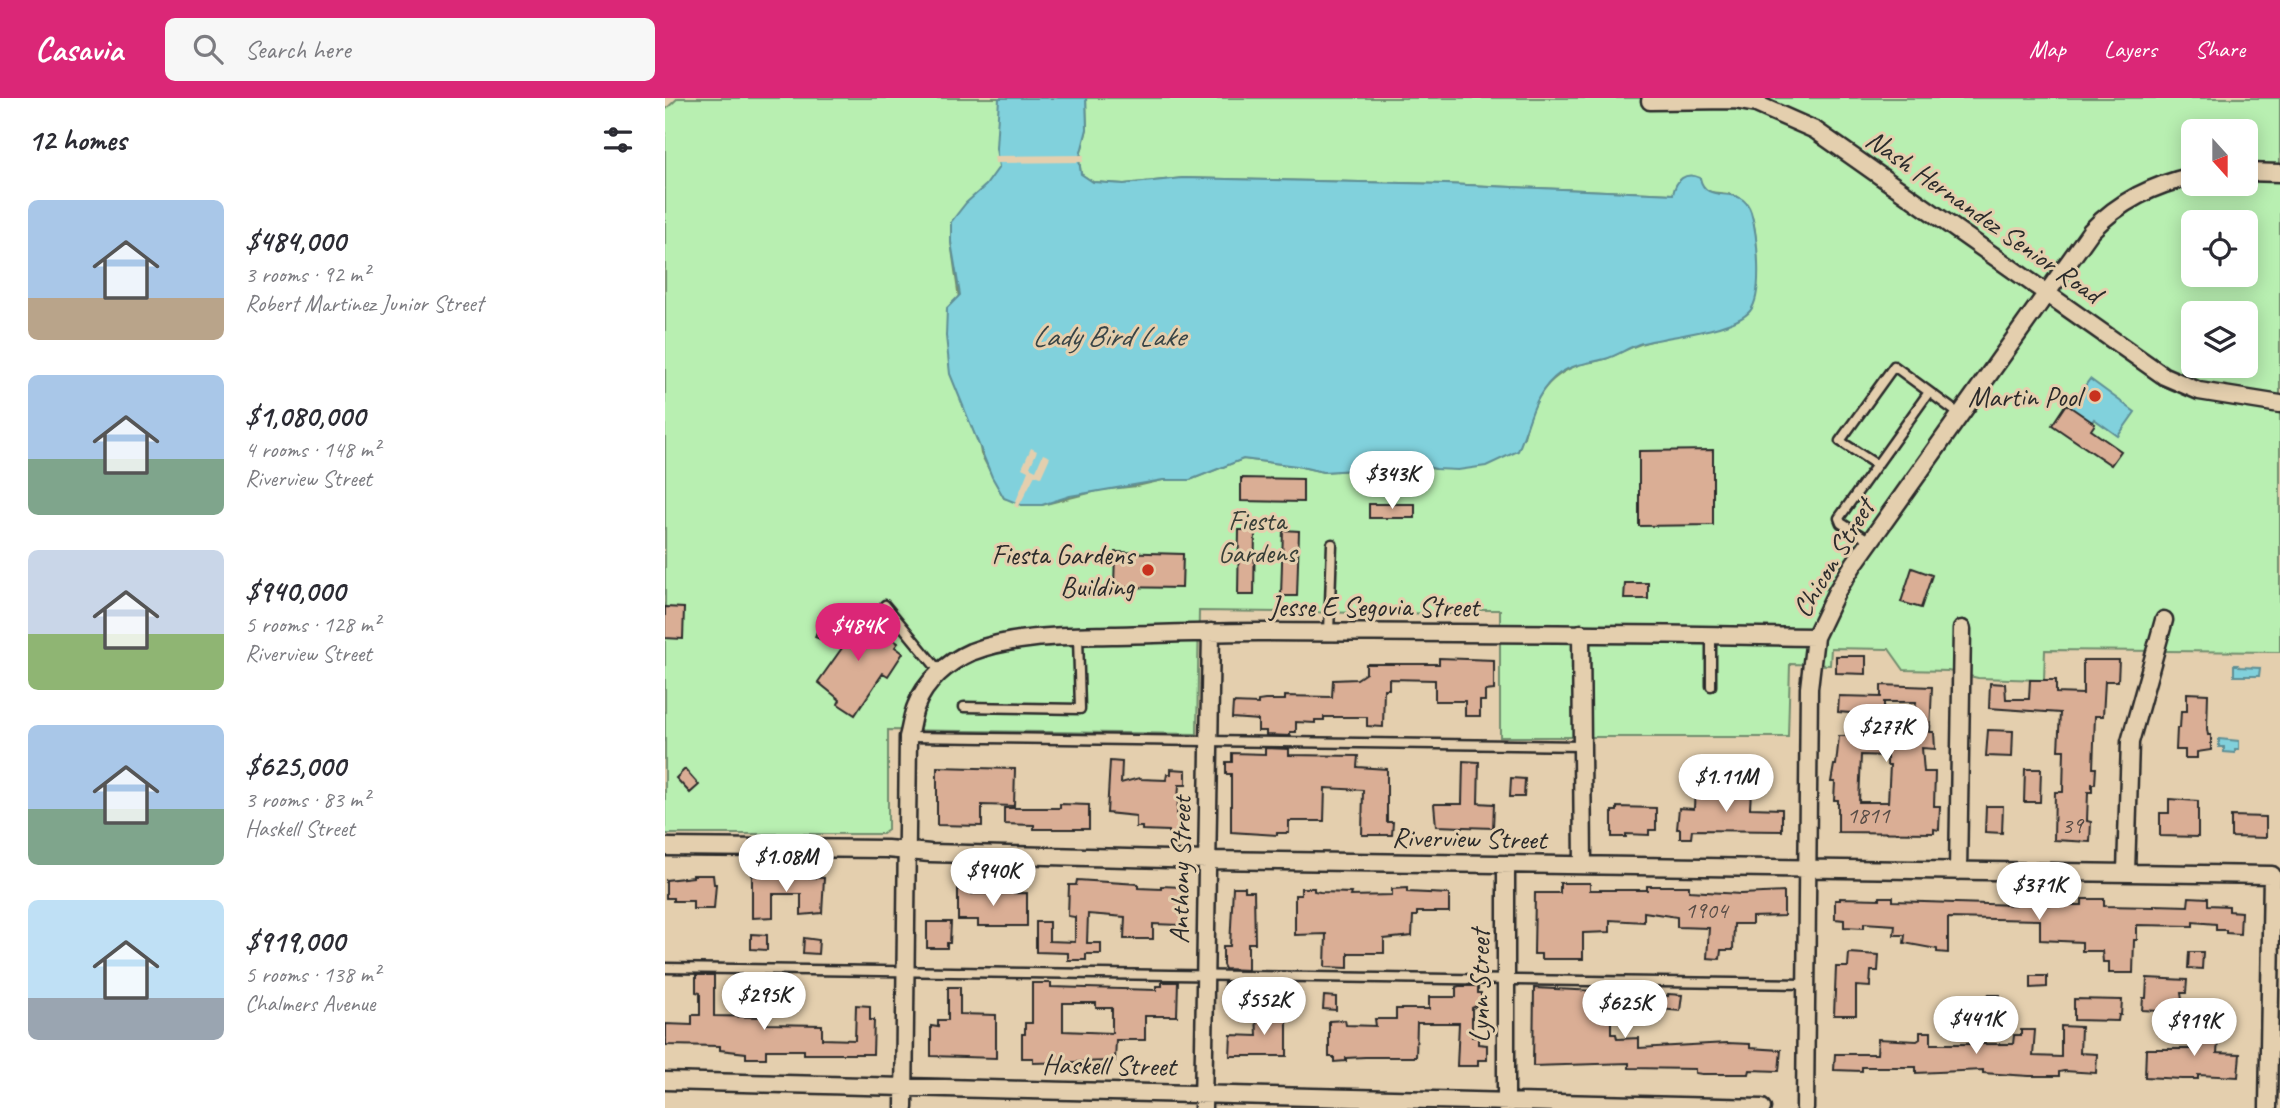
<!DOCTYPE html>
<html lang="en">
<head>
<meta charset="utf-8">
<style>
  :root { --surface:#fff; --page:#f7f7f7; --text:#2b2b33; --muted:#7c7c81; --accent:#db2777 }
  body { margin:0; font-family:Caveat,sans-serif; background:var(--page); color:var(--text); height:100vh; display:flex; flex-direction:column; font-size:26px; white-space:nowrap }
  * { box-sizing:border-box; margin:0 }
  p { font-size:23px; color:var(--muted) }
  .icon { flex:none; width:38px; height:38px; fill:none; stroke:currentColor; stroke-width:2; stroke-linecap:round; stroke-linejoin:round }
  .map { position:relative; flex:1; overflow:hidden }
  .drawer { display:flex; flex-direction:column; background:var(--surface); width:665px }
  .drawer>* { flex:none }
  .needle { width:46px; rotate:159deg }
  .fabs { position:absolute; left:1516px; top:21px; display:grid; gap:14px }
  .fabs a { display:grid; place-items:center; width:77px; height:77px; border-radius:10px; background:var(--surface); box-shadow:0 4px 18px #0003; font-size:35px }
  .price { position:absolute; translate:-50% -60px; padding:0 16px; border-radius:24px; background:#fff; color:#222; font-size:23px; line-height:46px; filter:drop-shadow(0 2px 4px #0008) }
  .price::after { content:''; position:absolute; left:50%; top:42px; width:21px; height:16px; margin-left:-10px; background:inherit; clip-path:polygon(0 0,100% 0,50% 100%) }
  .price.active { background:var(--accent); color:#fff }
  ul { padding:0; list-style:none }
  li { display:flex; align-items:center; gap:21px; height:175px; padding:0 28px }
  li span { display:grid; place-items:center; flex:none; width:196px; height:140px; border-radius:10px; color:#555 }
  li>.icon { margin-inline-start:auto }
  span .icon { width:84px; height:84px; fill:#fffc; stroke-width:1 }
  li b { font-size:30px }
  h2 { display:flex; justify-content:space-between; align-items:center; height:84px; padding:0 28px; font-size:30px }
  header { display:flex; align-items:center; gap:42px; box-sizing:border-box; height:98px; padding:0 35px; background:var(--accent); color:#fff }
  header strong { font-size:33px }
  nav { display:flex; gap:38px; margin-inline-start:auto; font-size:24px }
  .search { width:490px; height:63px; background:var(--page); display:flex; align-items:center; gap:18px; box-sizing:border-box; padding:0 24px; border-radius:10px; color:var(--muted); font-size:26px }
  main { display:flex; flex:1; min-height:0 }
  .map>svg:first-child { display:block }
  .green { fill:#b8efb1; stroke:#728d6e; stroke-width:2; fill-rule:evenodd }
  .water { fill:#81d1dc; stroke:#5f8f95; stroke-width:2 }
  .pier { fill:#e4cfae }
  .building { fill:#daae95; stroke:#2b2b2b; stroke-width:2; fill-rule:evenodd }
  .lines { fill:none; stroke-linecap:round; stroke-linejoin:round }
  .service-casing { stroke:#2b2b2b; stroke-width:13 }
  .minor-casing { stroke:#2b2b2b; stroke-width:21 }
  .service { stroke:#e4cfae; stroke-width:8 }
  .minor { stroke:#e4cfae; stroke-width:16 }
  .poi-dot { fill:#c8321e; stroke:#e4cfae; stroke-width:2.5 }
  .labels { text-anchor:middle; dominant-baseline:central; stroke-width:6; stroke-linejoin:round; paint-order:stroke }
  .number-label { font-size:24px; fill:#574c46 }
  .street-label { font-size:28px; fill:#2b2b2b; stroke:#e4cfae }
  .poi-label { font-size:28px; fill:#2b2b2b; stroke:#e4cfae; text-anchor:end }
  .park-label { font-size:28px; fill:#393f38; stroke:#e4cfae }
  .water-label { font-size:30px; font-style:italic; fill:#384446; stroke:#e4cfae }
</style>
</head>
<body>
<header>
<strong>Casavia</strong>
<div class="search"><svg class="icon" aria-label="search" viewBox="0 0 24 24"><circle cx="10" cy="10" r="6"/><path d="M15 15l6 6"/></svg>Search here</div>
<nav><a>Map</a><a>Layers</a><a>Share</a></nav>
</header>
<main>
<section class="drawer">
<h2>12 homes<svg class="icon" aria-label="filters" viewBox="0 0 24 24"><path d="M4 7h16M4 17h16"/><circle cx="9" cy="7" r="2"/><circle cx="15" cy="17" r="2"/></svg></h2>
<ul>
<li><span style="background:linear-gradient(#a9c7e8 70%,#b9a48a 0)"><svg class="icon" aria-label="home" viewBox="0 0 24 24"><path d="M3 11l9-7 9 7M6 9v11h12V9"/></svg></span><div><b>$484,000</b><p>3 rooms · 92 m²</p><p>Robert Martinez Junior Street</p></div></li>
<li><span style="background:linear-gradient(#a9c7e8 60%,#7fa58c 0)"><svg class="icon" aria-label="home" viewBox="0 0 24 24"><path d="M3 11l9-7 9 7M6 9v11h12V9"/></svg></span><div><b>$1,080,000</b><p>4 rooms · 148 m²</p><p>Riverview Street</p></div></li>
<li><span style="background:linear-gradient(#c9d6e8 60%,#8fb573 0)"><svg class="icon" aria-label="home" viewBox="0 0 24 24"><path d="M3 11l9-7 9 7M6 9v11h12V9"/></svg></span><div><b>$940,000</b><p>5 rooms · 128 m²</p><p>Riverview Street</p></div></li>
<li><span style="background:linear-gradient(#a9c7e8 60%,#7fa58c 0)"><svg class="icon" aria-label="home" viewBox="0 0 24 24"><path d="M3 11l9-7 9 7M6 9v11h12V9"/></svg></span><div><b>$625,000</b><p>3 rooms · 83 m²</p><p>Haskell Street</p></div></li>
<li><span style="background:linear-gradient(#bfe0f5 70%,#9aa5b1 0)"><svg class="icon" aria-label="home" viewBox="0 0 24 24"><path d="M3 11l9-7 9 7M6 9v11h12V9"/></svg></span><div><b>$919,000</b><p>5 rooms · 138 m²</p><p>Chalmers Avenue</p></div></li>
</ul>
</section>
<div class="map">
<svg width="1615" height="1010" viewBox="0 0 1615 1010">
  <rect width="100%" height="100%" fill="#e4cfae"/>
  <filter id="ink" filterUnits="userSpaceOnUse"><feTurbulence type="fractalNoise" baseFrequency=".0143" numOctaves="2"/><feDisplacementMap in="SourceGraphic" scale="14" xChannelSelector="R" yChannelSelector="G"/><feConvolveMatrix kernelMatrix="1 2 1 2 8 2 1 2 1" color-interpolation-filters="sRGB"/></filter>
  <g filter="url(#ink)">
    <path class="green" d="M13 0H338L337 67 286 144 316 356 339 400 377 407 436 392 472 388 498 382H525L578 361 632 368 658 374 704 371 731 363 771 371 859 339C867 304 880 278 916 266 925 264 935 263 943 260 953 256 963 250 973 247 997 239 1023 236 1048 230L1093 167C1090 143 1094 101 1063 96 1053 94 1045 96 1037 89L1008 96 780 86 518 80 459 86 428 84 416 76 414 62 422 31 421 0H1615V554L1380 552 1379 582 1313 580 1283 573 1239 572 1224 551 1166 550 1165 567 1125 566 1123 639H835V512H808L807 516 534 513 532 636 223 632V732L218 736H0V12ZM1528 33H1580V86H1528ZM1528 124H1580V177H1528ZM1528 215H1580V268H1528Z"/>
    <path class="water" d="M334 0H421L422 31 414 62 416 76 428 84 459 86 518 80 780 86 1008 96C1011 82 1020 73 1035 80 1041 109 1076 83 1086 114 1092 135 1099 196 1085 213 1069 233 1000 238 974 246 962 250 952 258 940 261 925 265 908 266 895 275 868 294 865 326 853 353L821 368 793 372 771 371 731 363 704 371 658 374 632 368 578 361 525 382H498L405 398 377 407H356L339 400 327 379 285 276 281 238 282 210 295 197 286 144V124L301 105 321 87 334 69 331 50Z
      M1425 281 1470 314 1453 338 1429 321 1419 335 1397 319Z
      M1569 567H1573L1574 569 1595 570 1594 578H1569Z
      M1554 641 1574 643V651H1570V655L1559 654V649H1554Z"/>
    <path class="pier" d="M419 57 418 64 330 65 329 58Z
      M366 350 372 353 365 369 371 372 378 356 385 359 376 379 370 377 353 410 349 408 363 373 357 370Z"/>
    <path class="building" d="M1401 306 1430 326 1426 332 1456 353 1446 367 1387 327Z
      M1048 352V427L974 428V353Z
      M576 380 638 381V404L576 403Z
      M704 406H750V420H704Z
      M574 432H590L589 497H573Z
      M618 432 634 433 632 498H616Z
      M450 454 518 456 517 490 449 489Z
      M1247 470 1267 477 1256 510 1236 504Z
      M960 485H983V501H959Z
      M0 509 19 510 18 541 0 540Z
      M194 518 233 545 230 549 238 555 223 578 218 575 190 617 173 606 175 602 153 584 177 550 150 539 154 528 180 538Z
      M1171 558H1201V576L1171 575Z
      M774 560 829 562V592L820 593V603H815V618H800V603H770V582L724 581V591H719L718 629 702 628V619H659V622H650V625L631 624V634H625V638L601 637V633H593V622L567 620 568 605 593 606V603L600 602H620V598L667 599 668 582 692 581 701 575V566H774Z
      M1418 562H1454L1453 583H1440L1438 618H1430L1428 670H1431L1430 686H1427V694H1423L1422 723 1426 724 1425 744 1389 742 1390 694H1398L1399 652H1393L1395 615 1324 610 1325 585 1340 586 1341 601H1364L1365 582H1391V595L1418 596Z
      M1216 587 1267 589 1265 634H1269L1270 651 1257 650 1259 674H1270L1269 708H1275L1274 732 1269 731V735L1173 734V702H1169L1170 684H1166L1169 667H1171L1174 638H1183L1185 615 1173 614 1174 598 1216 599ZM1219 604H1251L1249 630 1244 629 1242 637 1219 639ZM1196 657 1222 658V667H1225L1223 704H1194Z
      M1522 595 1543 596 1542 631 1543 637H1546V652L1532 654V660H1520V652H1511L1512 630H1515L1516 613H1522Z
      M1323 632 1348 633 1347 659 1321 658Z
      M600 650 624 651V657L693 658 692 669 722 671V724H728L727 737H697L698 692 660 690 659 723H624V735H612V737L566 734V676H561V664H567V655L600 656Z
      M445 663 457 664 456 685 474 680 475 681 501 682 502 676H506V671L521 672V687H514L512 718H519L518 737H504V733L477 732V729H471V718L442 715Z
      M798 663 814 664 813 705 829 706 828 730 771 728 769 706H797Z
      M272 669 350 671 349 708 317 707V728L272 727Z
      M20 671 34 687 25 695 11 680Z
      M1360 671H1376L1375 704H1359Z
      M846 680 860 681 859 699H845Z
      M1030 688 1046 689V697L1069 698 1070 692 1086 693 1085 710 1117 711V733L1027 732 1026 740H1015V731H1012L1014 710 1029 711Z
      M1504 701 1533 703V739L1495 738V715H1504Z
      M395 706 424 707V731H369V727L339 726V710H395Z
      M1321 708H1338L1337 735 1320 734Z
      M952 709 991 710V732H984V737L961 736V739H947V713H952Z
      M1566 718 1601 719V740L1566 739Z
      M28 777H48L49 786H51L49 811H28V803H8V800H1V782L28 779Z
      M87 777 159 780 157 815 136 817V796H108V819L87 820Z
      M412 782 473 786V790L496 791V788L517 789 516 827 488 826V841H459L460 819 423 816 422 845H436V856H421V862H403V855L371 854V824H384V843L410 844V819L403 818 404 787H411Z
      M895 785H925V792H982V788H1024V793L1076 796 1119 794V818L1087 819V826H1069L1068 852H1056L1055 861 1042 860 1044 830 1012 829V819L979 814V824L945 822V834L918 835V861H876V856H869L870 795H895Z
      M568 789H580V793H589L590 845H583V872L560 871 558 867V848H565Z
      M636 790H649V793L655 794 686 795 685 798 727 797V791L742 790V794L784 796V814H752V818H748L747 838 719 841V855H683V870L660 869 661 836 630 837V797H636Z
      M293 791H307V796L362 795V828H313V822H293Z
      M1215 799H1228V803L1322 806 1351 807V801H1366V806L1389 807H1417V801H1439V808L1489 809V807L1523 808 1524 799 1543 800V807L1564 808V813L1576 814 1575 836 1561 835V832H1551V826L1528 824V828L1472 827V842H1469L1468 875H1444V864H1438L1437 853H1417V844L1375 842V822L1283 820V855L1272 854V851L1239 845 1240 837H1229L1230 827 1199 825V830L1179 829V822L1170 821V802H1175V800L1215 801Z
      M262 824H286L285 845H282V850H262Z
      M86 836 102 837V852L86 851Z
      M139 840 154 842 153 856 138 855Z
      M1524 854H1538L1537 871 1523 870Z
      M1184 855 1214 857 1213 873H1206L1205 889 1191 888V917H1169L1171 869H1183Z
      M31 877H49V918L101 919 102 926 157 927V941L190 942 191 907 205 908V922H209L208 956H139V952H101V960H81V955L55 952V948L1 947V926L27 927V917H35V895L31 894Z
      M1366 878H1382V889L1366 890Z
      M1482 880 1522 882 1521 895H1516L1518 908 1495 911 1494 913 1477 912 1478 900H1481Z
      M497 884H513L512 918H480V942H451L450 963 368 965V960H357V936H360V925H367V885H386V889L491 892V888H497ZM398 905H431V910H447V935L398 933Z
      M559 884 583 885V888L599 889V900L558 898Z
      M794 888H813V895H816V906L807 910V939H813V946L822 947V962H813V968H792L794 925H752L751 959H700L681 960V963L669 964V959H664V923L680 922 681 927 711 928 710 921H731V911H764V899H791V889Z
      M283 889H295V916L331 917V960L266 958V928L273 929V922H283Z
      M869 890 952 894V912H946V936H951L952 941 974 940V950L1062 945 1085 946V950L1116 952 1114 973 1085 972 1084 976H1037L1030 975V971L964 970V965L868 968Z
      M1003 896 1017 897 1015 913 996 911 997 897 1003 898Z
      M1323 897H1335V912H1323Z
      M659 898 671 899V912L658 911Z
      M1409 901 1457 902 1456 917H1454L1453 923 1409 922Z
      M591 913 622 914V958H565L566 937 592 938Z
      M1533 922 1555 923 1552 955 1575 956 1573 979 1533 977V981H1517L1480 979 1481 951H1532Z
      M1396 928 1416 929 1415 955 1432 956 1431 975 1399 973 1394 974V978H1364L1318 975V972L1251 975V969H1197V973L1169 972 1170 956H1212L1213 941 1252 943 1255 941V934H1266V946H1348L1349 937H1356V932H1370L1368 958 1396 959Z"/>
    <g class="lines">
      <g class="service-casing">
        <path id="service" d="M1212 367 1175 343 1229 268 1294 316
          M1205 443 1176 425 1174 420 1264 294
          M220 507 275 574
          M664 535 667 446
          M1046 537V588
          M299 609 415 611 413 538
          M243 639 917 648
          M0 870 1141 886"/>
      </g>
      <g class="minor-casing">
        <path id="minor" d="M985 3 1069 2 1091 6 1150 32 1499 278 1534 293 1615 306
          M1580 74 1615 75
          M916 535 918 767
          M0 749 222 751 265 755 542 762 1607 777 1603 1010
          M1293 773 1297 531
          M1461 774 1465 644 1499 522
          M0 983C366 995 731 998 1097 1010
          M841 1009V766
          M239 1010 243 639C246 629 247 617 251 608 260 584 283 564 306 554 350 537 402 538 447 537 497 536 546 534 595 534 780 535 965 535 1150 539
          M538 1010 546 534
          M1140 1010 1144 590 1150 539 1172 493 1189 466 1426 133C1455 103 1488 87 1528 78"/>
      </g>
      <use href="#service" class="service"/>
      <use href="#minor" class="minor"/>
    </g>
  </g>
  <g class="poi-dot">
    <circle cx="1430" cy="298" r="7"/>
    <circle cx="483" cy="472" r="7"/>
  </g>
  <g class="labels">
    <g class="number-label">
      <text x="1203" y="717">1811</text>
      <text x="1407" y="727">39</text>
      <text x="1041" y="812">1904</text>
    </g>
    <g class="street-label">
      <text transform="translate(1319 118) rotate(35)">Nash Hernandez Senior Road</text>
      <text transform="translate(1168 460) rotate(-59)">Chicon Street</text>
      <text x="709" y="508">Jesse E Segovia Street</text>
      <text transform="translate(804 740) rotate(1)">Riverview Street</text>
      <text transform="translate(515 772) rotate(-89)">Anthony Street</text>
      <text transform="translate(814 888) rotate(-90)">Lynn Street</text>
      <text transform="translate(444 967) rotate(1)">Haskell Street</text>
    </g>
    <g class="poi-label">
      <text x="1416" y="298">Martin Pool</text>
      <text x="469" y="456">Fiesta Gardens<tspan x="469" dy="32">Building</tspan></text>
    </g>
    <g class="park-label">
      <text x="592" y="422">Fiesta<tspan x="592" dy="32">Gardens</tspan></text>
    </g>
    <g class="water-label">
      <text x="443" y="238">Lady Bird Lake</text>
    </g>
  </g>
</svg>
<div class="fabs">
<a><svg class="needle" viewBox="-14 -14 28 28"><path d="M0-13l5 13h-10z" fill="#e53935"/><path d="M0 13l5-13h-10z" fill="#7c7c81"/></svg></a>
<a><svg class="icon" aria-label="locate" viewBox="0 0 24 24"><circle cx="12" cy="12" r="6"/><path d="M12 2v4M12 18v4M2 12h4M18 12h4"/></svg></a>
<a><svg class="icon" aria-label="layers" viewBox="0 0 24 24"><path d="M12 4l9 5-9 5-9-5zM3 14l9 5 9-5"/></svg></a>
</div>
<b class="price" style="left:727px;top:413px">$343K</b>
<b class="price active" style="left:193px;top:565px">$484K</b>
<b class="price" style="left:1221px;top:666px">$277K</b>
<b class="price" style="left:1061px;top:716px">$1.11M</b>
<b class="price" style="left:121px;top:796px">$1.08M</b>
<b class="price" style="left:328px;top:810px">$940K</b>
<b class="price" style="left:1374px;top:824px">$371K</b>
<b class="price" style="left:99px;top:934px">$295K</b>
<b class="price" style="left:599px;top:939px">$552K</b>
<b class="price" style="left:960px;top:942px">$625K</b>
<b class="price" style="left:1311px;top:958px">$441K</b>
<b class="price" style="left:1529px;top:960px">$919K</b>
</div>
</main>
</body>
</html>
